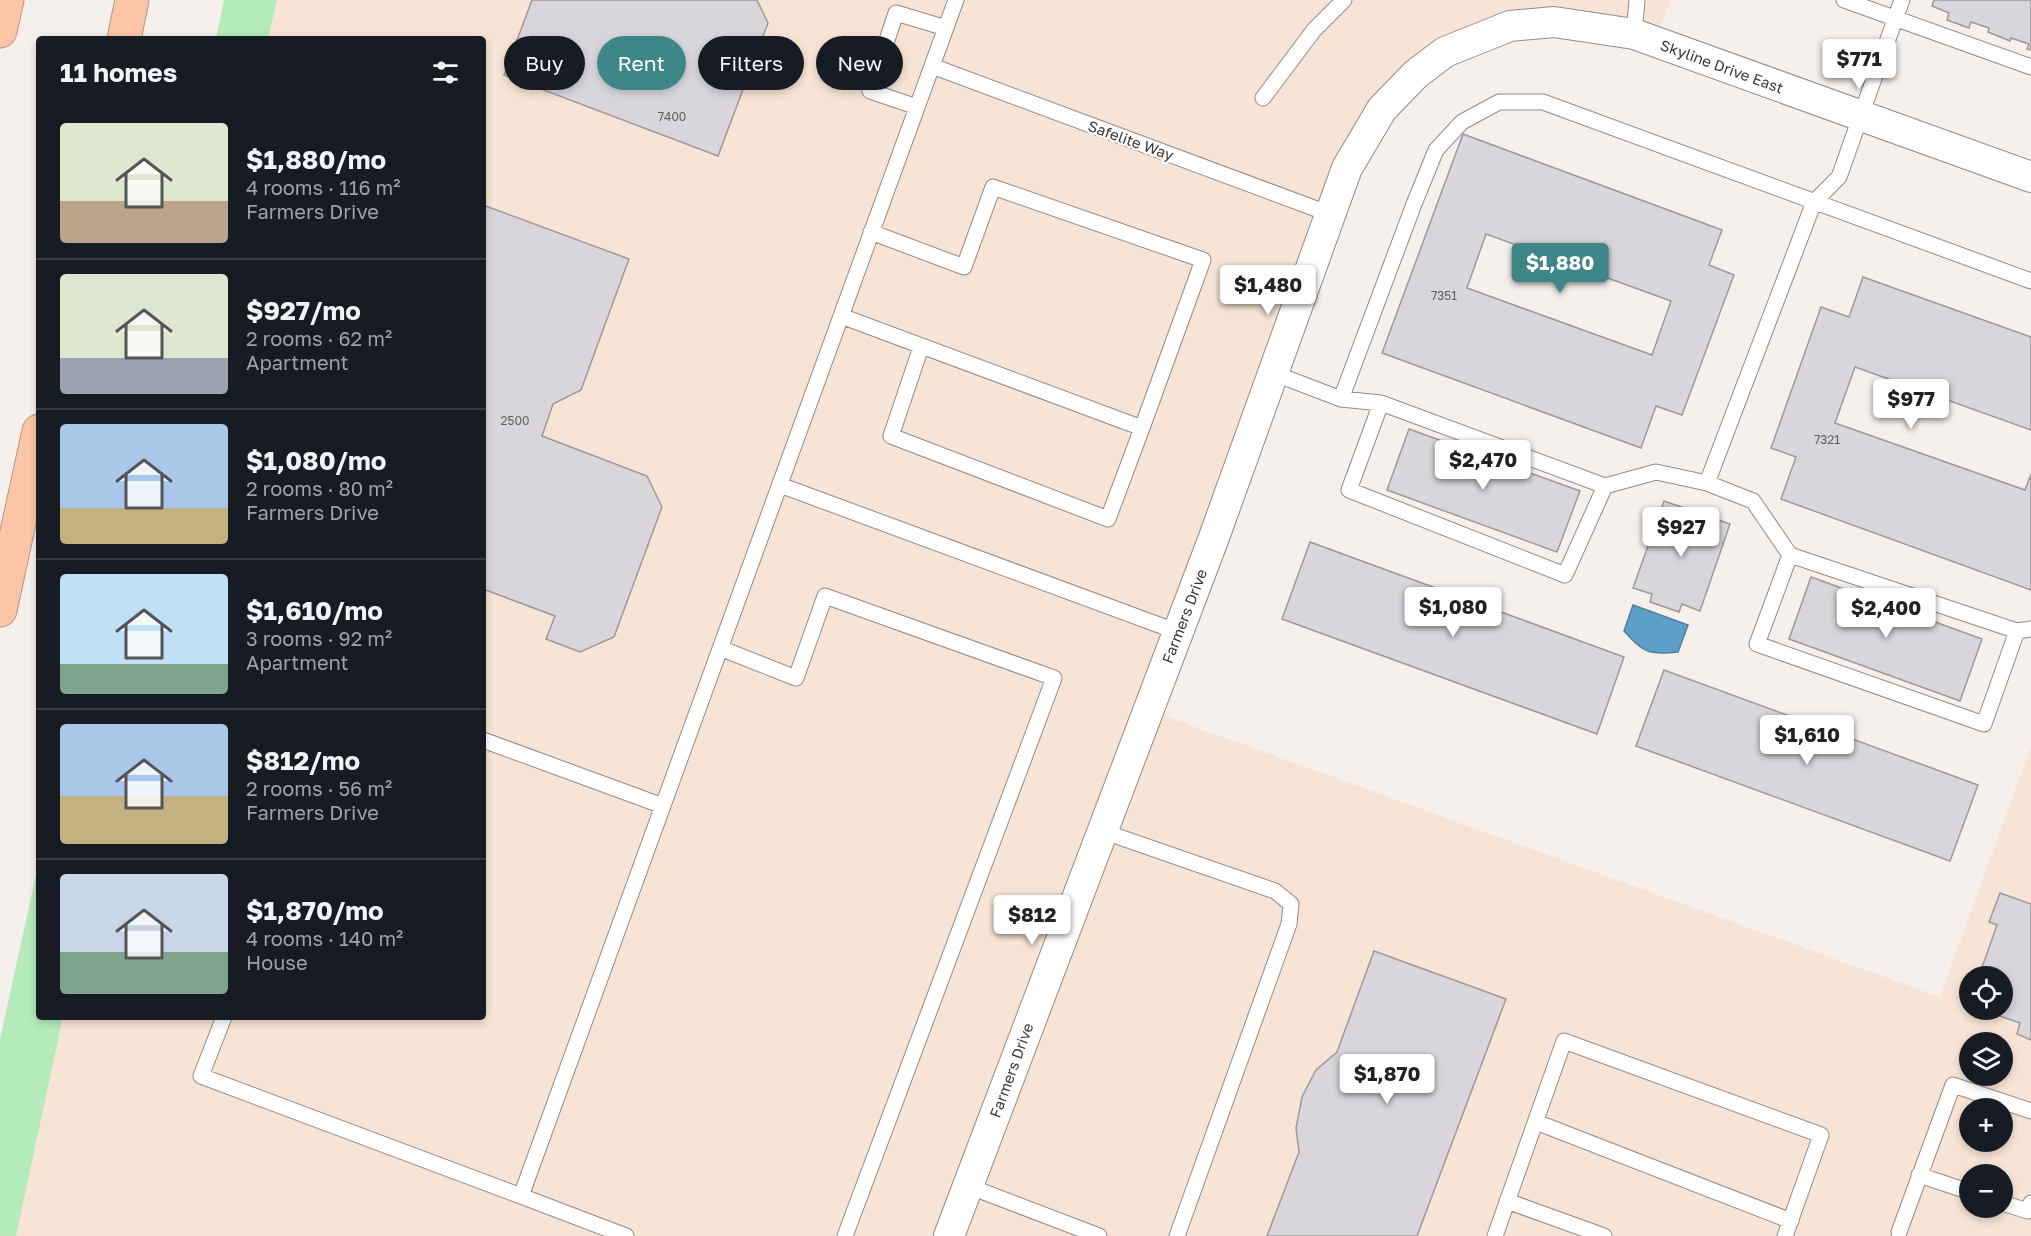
<!DOCTYPE html>
<html lang="en">
<head>
<meta charset="utf-8">
<style>
  :root { --surface:#171b24; --page:#20242c; --text:#f1f3f6; --muted:#9ea1a6; --line:#363941; --accent:#3e8687 }
  body { margin:0; font-family:"Golos Text",sans-serif; background:var(--page); color:var(--text); height:100vh; display:flex; flex-direction:column; font-size:22px; white-space:nowrap }
  * { box-sizing:border-box; margin:0 }
  p { font-size:20px; color:var(--muted) }
  .icon { flex:none; width:33px; height:33px; fill:none; stroke:currentColor; stroke-width:2; stroke-linecap:round; stroke-linejoin:round }
  .map { position:relative; flex:1; overflow:hidden }
  .panel { position:absolute; left:36px; top:36px; width:450px; height:984px; display:flex; flex-direction:column; background:var(--surface); border-radius:6px; box-shadow:0 3px 9px #0003 }
  .panel>* { flex:none }
  .banner { position:absolute; left:504px; top:36px; width:570px; height:54px; display:flex; gap:12px }
  .controls { position:absolute; left:1959px; top:966px; display:grid; gap:12px }
  .controls a { display:grid; place-items:center; width:54px; height:54px; border-radius:50%; background:var(--surface); box-shadow:0 3px 9px #0003; font-size:30px }
  .price { position:absolute; translate:-50% -51px; padding:0 14px; border-radius:6px; background:#fff; color:#222; font-size:20px; line-height:39px; filter:drop-shadow(0 2px 3px #0008) }
  .price::after { content:''; position:absolute; left:50%; top:36px; width:18px; height:14px; margin-left:-9px; background:inherit; clip-path:polygon(0 0,100% 0,50% 100%) }
  .price.on { background:var(--accent); color:#fff }
  ul { padding:0; list-style:none }
  li { display:flex; align-items:center; gap:18px; height:150px; padding:0 24px }
  li+li { border-top:2px solid var(--line) }
  li span { display:grid; place-items:center; flex:none; width:168px; height:120px; border-radius:6px; color:#555 }
  li>.icon { margin-inline-start:auto }
  span .icon { width:72px; height:72px; fill:#fffc; stroke-width:1 }
  li b { font-size:26px }
  h2 { display:flex; justify-content:space-between; align-items:center; height:72px; padding:0 24px; font-size:26px }
  .chip { padding:0 21px; border-radius:27px; background:var(--surface); box-shadow:0 3px 9px #0003; font-size:21px; line-height:54px }
  .chip.on { background:var(--accent); color:#fff }
  .map>svg:first-child { display:block }
  .commercial { fill:#f7e4d4; fill-rule:evenodd }
  .green { fill:#b5eaba }
  .water { fill:#5d9fc9; stroke:#53809d; stroke-width:1.5 }
  .building { fill:#d9d6db; stroke:#9c999d; stroke-width:1.5; fill-rule:evenodd }
  .lines { fill:none; stroke-linecap:round; stroke-linejoin:round }
  .lane-casing { stroke:#918c89; stroke-width:17 }
  .street-casing { stroke:#918c89; stroke-width:32 }
  .highway-casing { stroke:#b99480; stroke-width:35 }
  .lane { stroke:#fff; stroke-width:15 }
  .street { stroke:#fff; stroke-width:30 }
  .highway { stroke:#fdc5a8; stroke-width:33 }
  .labels { text-anchor:middle; dominant-baseline:central; stroke-width:4.5; stroke-linejoin:round; paint-order:stroke }
  .number-label { font-size:12px; fill:#626060 }
  .street-label { font-size:15px; fill:#3b3937; stroke:#fff }
</style>
</head>
<body>
<div class="map">
<svg width="2031" height="1236" viewBox="0 0 2031 1236">
  <rect width="100%" height="100%" fill="#f6f0ed"/>
  <path class="commercial" d="M277 0H1671L1656 37 1542 13 1394 83 1154 712 1940 997 2031 747V1236H16L63 1017H483V39H268ZM1970 976H2002V1010H1970ZM1970 1042H2002V1076H1970ZM1970 1108H2002V1142H1970ZM1970 1174H2002V1208H1970Z"/>
  <path class="green" d="M224 0H277L268 39H216Z
    M39 861V1017H63L16 1236H0V1039Z"/>
  <path class="water" d="M1633 605 1688 625 1678 652C1648 655 1644 653 1624 631Z"/>
  <path class="building" d="M532 0H757L768 23 718 156 504 75Z
    M1934 0H2031V50L2027 49 2029 44 2011 38 2010 41 1988 32 1989 28 1971 22 1969 28 1947 20 1949 13 1932 6Z
    M1463 134 1722 230 1709 265 1734 275 1682 415 1656 406 1641 448 1382 353ZM1486 234 1671 301 1652 355 1467 288Z
    M483 205 629 259 581 390 553 404 542 436 647 476 662 507 614 637 580 652 546 639 555 616 483 589Z
    M1863 277 2031 337V430L1855 367 1835 423 2025 490 2031 474V590L1781 499 1796 457 1771 448 1821 307 1849 317Z
    M1409 429 1580 491 1557 552 1387 490Z
    M1664 501 1730 524 1700 611 1682 604 1679 612 1650 602 1652 594 1633 588Z
    M1310 542 1624 657 1597 734 1282 619Z
    M1811 577 1982 639 1960 701 1789 639Z
    M1664 670 1978 785 1950 861 1636 746Z
    M2000 893 2031 904V1040L2017 1034 2020 1023 1982 1010H2002V976H1979L1997 925 1989 922Z
    M1374 951 1506 999 1417 1236H1267L1299 1152 1296 1128 1302 1097 1316 1070 1337 1052Z"/>
  <g class="lines">
    <g class="lane-casing">
      <path id="lane" d="M1844 0 2031 67
        M1634 34 1637 0
        M932 66 1330 214
        M1263 98 1314 30 1344 0
        M917 107 870 91 896 13 946 28
        M841 316 1142 428 1203 260 993 187 964 267 871 232
        M921 347 891 436 1108 519 1142 428
        M1273 373 1341 399 1381 403 1349 490 1565 575 1605 486 1656 472 1707 483 1753 501 1790 555 2017 631 2031 629
        M1341 399 1414 204 1436 150 1462 122 1499 102H1543L2031 281
        M1381 403 1605 486
        M1707 483 1814 202 1839 177 1902 0
        M780 485 1178 632
        M1790 555 1757 644 1984 724 2017 631
        M720 648 796 678 825 596 1054 678 845 1236
        M483 740 663 806
        M1102 831 1275 891 1291 904 1289 924 1177 1236
        M224 1017 201 1076 521 1196
        M1536 1122 1791 1221
        M1919 1175 1970 1192
        M968 1186 1099 1236
        M1507 1201 1604 1236
        M2002 1203 2028 1211 2031 1203
        M1899 1232 1953 1085 2031 1111
        M626 1236 521 1196 956 0
        M1495 1236 1564 1041 1821 1135 1785 1236"/>
    </g>
    <g class="street-casing">
      <path id="street" d="M949 1236 1213 540 1347 168 1382 109 1416 74 1445 52 1510 26 1554 22 1634 34 2031 177"/>
    </g>
    <g class="highway-casing">
      <path id="highway" d="M0 31 7 0
        M124 39 132 0
        M0 610 39 431"/>
    </g>
    <use href="#lane" class="lane"/>
    <use href="#street" class="street"/>
    <use href="#highway" class="highway"/>
  </g>
  <g class="labels">
    <g class="number-label">
      <text x="672" y="116">7400</text>
      <text x="1444" y="295">7351</text>
      <text x="515" y="420">2500</text>
      <text x="1827" y="439">7321</text>
    </g>
    <g class="street-label">
      <text transform="translate(1722 66) rotate(20)">Skyline Drive East</text>
      <text transform="translate(1131 140) rotate(20)">Safelite Way</text>
      <text transform="translate(1184 616) rotate(-69)">Farmers Drive</text>
      <text transform="translate(1011 1070) rotate(-70)">Farmers Drive</text>
    </g>
  </g>
</svg>
<div class="controls">
<a><svg class="icon" aria-label="locate" viewBox="0 0 24 24"><circle cx="12" cy="12" r="6"/><path d="M12 2v4M12 18v4M2 12h4M18 12h4"/></svg></a>
<a><svg class="icon" aria-label="layers" viewBox="0 0 24 24"><path d="M12 4l9 5-9 5-9-5zM3 14l9 5 9-5"/></svg></a>
<a>+</a>
<a>−</a>
</div>
<b class="price" style="left:1859px;top:90px">$771</b>
<b class="price on" style="left:1560px;top:294px">$1,880</b>
<b class="price" style="left:1268px;top:316px">$1,480</b>
<b class="price" style="left:1911px;top:430px">$977</b>
<b class="price" style="left:1483px;top:491px">$2,470</b>
<b class="price" style="left:1681px;top:558px">$927</b>
<b class="price" style="left:1453px;top:638px">$1,080</b>
<b class="price" style="left:1886px;top:639px">$2,400</b>
<b class="price" style="left:1807px;top:766px">$1,610</b>
<b class="price" style="left:1032px;top:946px">$812</b>
<b class="price" style="left:1387px;top:1105px">$1,870</b>
<div class="banner">
<a class="chip">Buy</a>
<a class="chip on">Rent</a>
<a class="chip">Filters</a>
<a class="chip">New</a>
</div>
<section class="panel">
<h2>11 homes<svg class="icon" aria-label="filters" viewBox="0 0 24 24"><path d="M4 7h16M4 17h16"/><circle cx="9" cy="7" r="2"/><circle cx="15" cy="17" r="2"/></svg></h2>
<ul>
<li><span style="background:linear-gradient(#dfe7d0 65%,#b9a48a 0)"><svg class="icon" aria-label="home" viewBox="0 0 24 24"><path d="M3 11l9-7 9 7M6 9v11h12V9"/></svg></span><div><b>$1,880/mo</b><p>4 rooms · 116 m²</p><p>Farmers Drive</p></div></li>
<li><span style="background:linear-gradient(#dfe7d0 70%,#9aa5b1 0)"><svg class="icon" aria-label="home" viewBox="0 0 24 24"><path d="M3 11l9-7 9 7M6 9v11h12V9"/></svg></span><div><b>$927/mo</b><p>2 rooms · 62 m²</p><p>Apartment</p></div></li>
<li><span style="background:linear-gradient(#a9c7e8 70%,#c2b280 0)"><svg class="icon" aria-label="home" viewBox="0 0 24 24"><path d="M3 11l9-7 9 7M6 9v11h12V9"/></svg></span><div><b>$1,080/mo</b><p>2 rooms · 80 m²</p><p>Farmers Drive</p></div></li>
<li><span style="background:linear-gradient(#bfe0f5 75%,#7fa58c 0)"><svg class="icon" aria-label="home" viewBox="0 0 24 24"><path d="M3 11l9-7 9 7M6 9v11h12V9"/></svg></span><div><b>$1,610/mo</b><p>3 rooms · 92 m²</p><p>Apartment</p></div></li>
<li><span style="background:linear-gradient(#a9c7e8 60%,#c2b280 0)"><svg class="icon" aria-label="home" viewBox="0 0 24 24"><path d="M3 11l9-7 9 7M6 9v11h12V9"/></svg></span><div><b>$812/mo</b><p>2 rooms · 56 m²</p><p>Farmers Drive</p></div></li>
<li><span style="background:linear-gradient(#c9d6e8 65%,#7fa58c 0)"><svg class="icon" aria-label="home" viewBox="0 0 24 24"><path d="M3 11l9-7 9 7M6 9v11h12V9"/></svg></span><div><b>$1,870/mo</b><p>4 rooms · 140 m²</p><p>House</p></div></li>
</ul>
</section>
</div>
</body>
</html>
